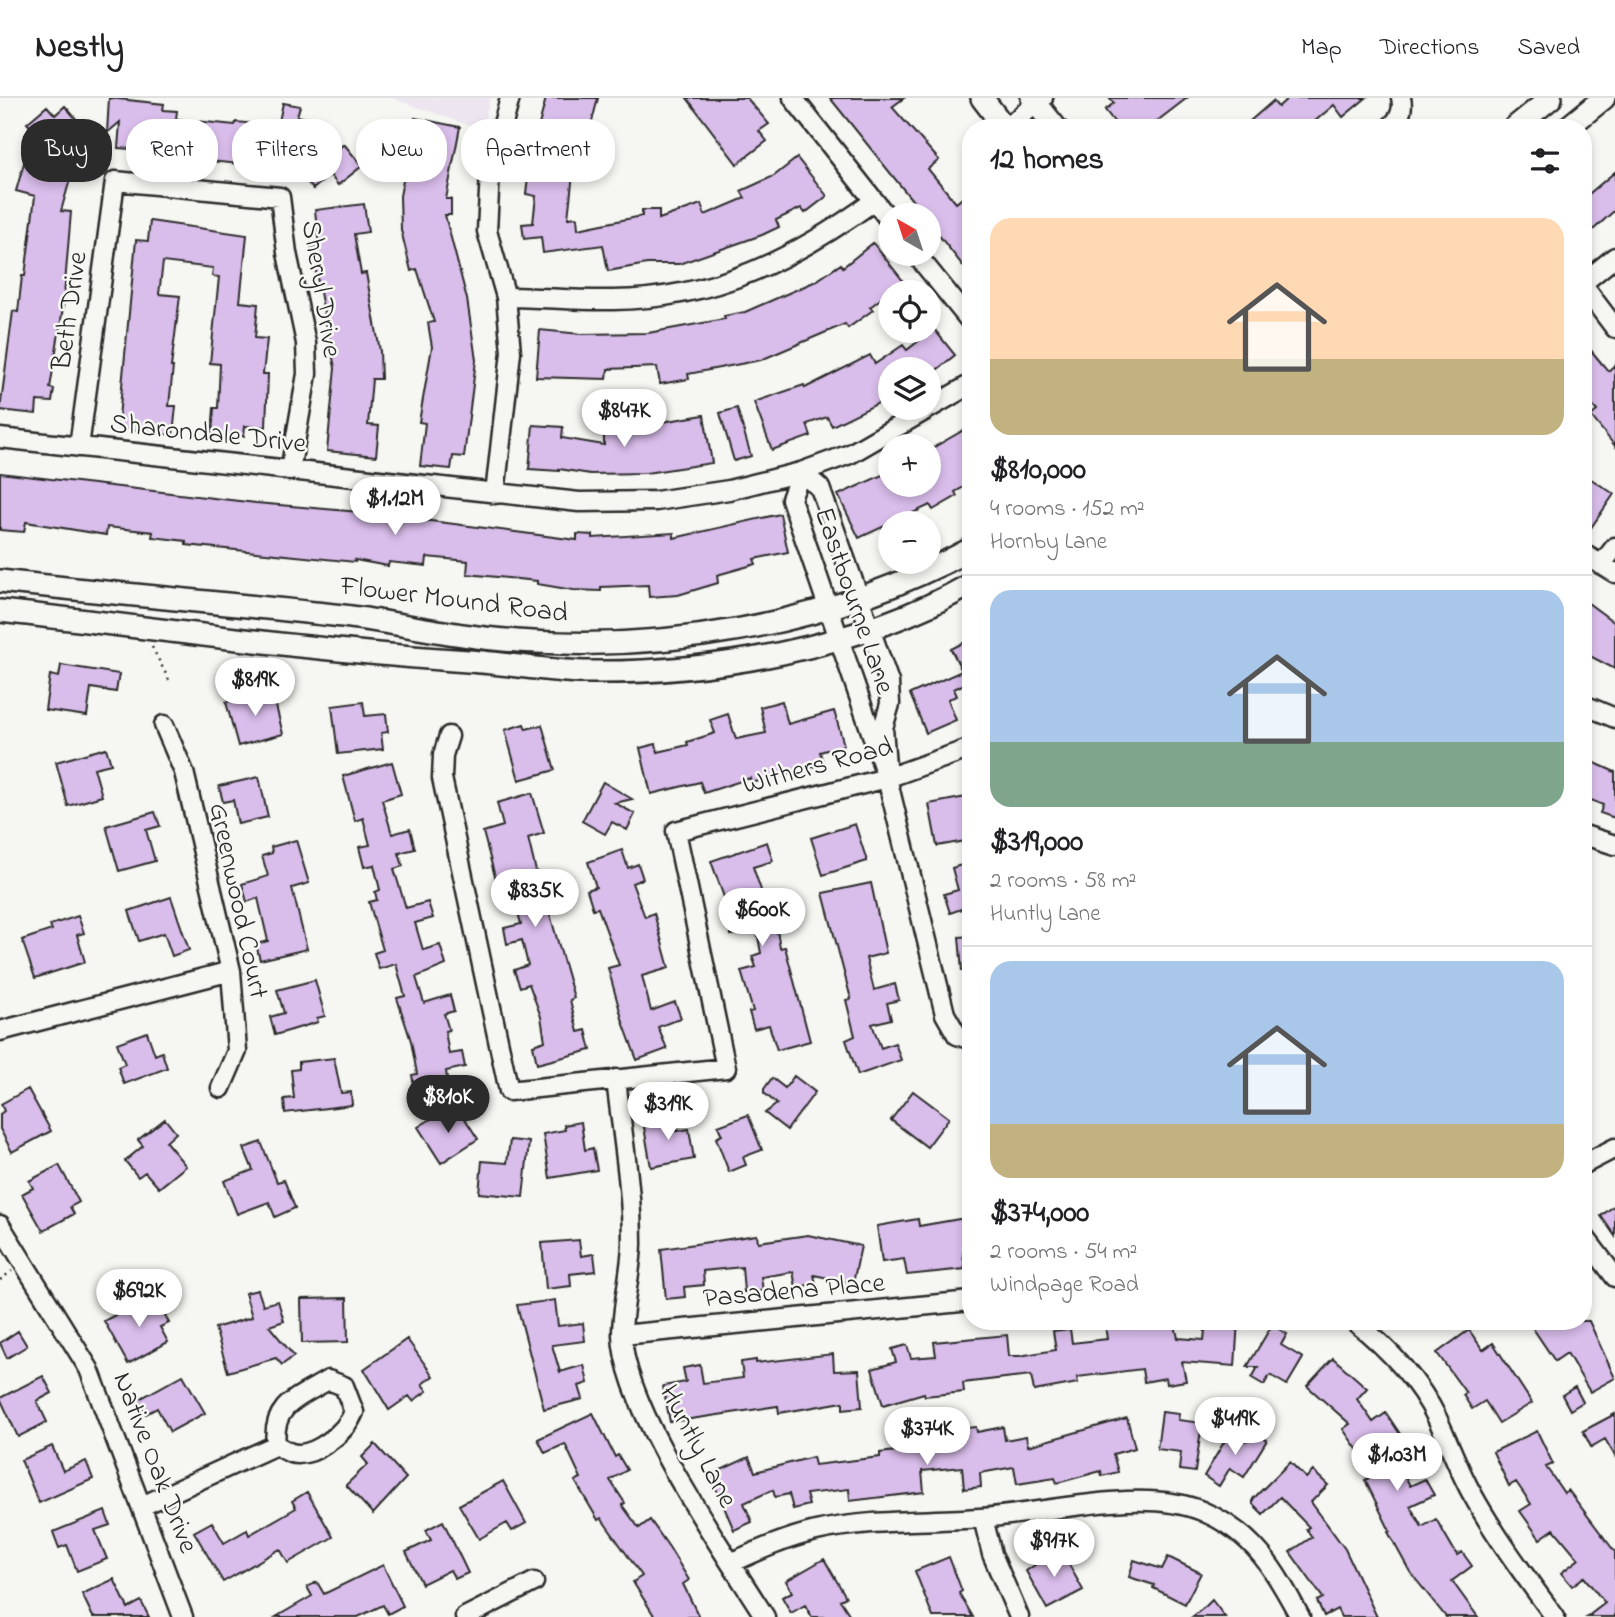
<!DOCTYPE html>
<html lang="en">
<head>
<meta charset="utf-8">
<style>
  :root { --surface:#fff; --page:#f6f6f6; --text:#202124; --muted:#757577; --line:#e0e0e0; --accent:#2b2b2b }
  body { margin:0; font-family:"Indie Flower",sans-serif; background:var(--page); color:var(--text); height:100vh; display:flex; flex-direction:column; font-size:26px; white-space:nowrap }
  * { box-sizing:border-box; margin:0 }
  p { font-size:23px; color:var(--muted) }
  .icon { flex:none; width:38px; height:38px; fill:none; stroke:currentColor; stroke-width:2; stroke-linecap:round; stroke-linejoin:round }
  .map { position:relative; flex:1; overflow:hidden }
  .sheet { position:absolute; left:962px; top:21px; width:630px; height:1211px; display:flex; flex-direction:column; background:var(--surface); border-radius:28px; box-shadow:0 4px 10px #0003 }
  .sheet>* { flex:none }
  .top-card { position:absolute; left:21px; top:21px; width:665px; height:63px; display:flex; gap:14px }
  .needle { width:46px; rotate:321deg }
  .fabs { position:absolute; left:878px; top:105px; display:grid; gap:14px }
  .fabs a { display:grid; place-items:center; width:63px; height:63px; border-radius:50%; background:var(--surface); box-shadow:0 4px 10px #0003; font-size:35px }
  .price { position:absolute; translate:-50% -60px; padding:0 16px; border-radius:24px; background:#fff; color:#222; font-size:23px; line-height:46px; filter:drop-shadow(0 2px 4px #0008) }
  .price::after { content:''; position:absolute; left:50%; top:42px; width:21px; height:16px; margin-left:-10px; background:inherit; clip-path:polygon(0 0,100% 0,50% 100%) }
  .price.active { background:var(--accent); color:#fff }
  ul { padding:0; list-style:none }
  li { display:grid; align-content:center; gap:14px; height:371px; padding:0 28px }
  li+li { border-top:2px solid var(--line) }
  li span { display:grid; place-items:center; height:217px; border-radius:21px; color:#555 }
  li>.icon { margin-inline-start:auto }
  span .icon { width:126px; height:126px; fill:#fffc; stroke-width:1 }
  li b { font-size:30px }
  h2 { display:flex; justify-content:space-between; align-items:center; height:84px; padding:0 28px; font-size:30px }
  .chip { padding:0 24px; border-radius:28px; background:var(--surface); box-shadow:0 4px 10px #0003; font-size:24px; line-height:63px }
  .chip.active { background:var(--accent); color:#fff }
  header { display:flex; align-items:center; gap:42px; box-sizing:border-box; height:98px; padding:0 35px; background:var(--surface); border-bottom:2px solid var(--line) }
  header strong { font-size:33px }
  nav { display:flex; gap:38px; margin-inline-start:auto; font-size:24px }
  .map>svg:first-child { display:block }
  .built { fill:#ede5f0 }
  .building { fill:#d9bdeb; stroke:#2b2b2b; stroke-width:2 }
  .lines { fill:none; stroke-linecap:round; stroke-linejoin:round }
  .minor-casing { stroke:#2b2b2b; stroke-width:23 }
  .major-casing { stroke:#2b2b2b; stroke-width:26 }
  .path { stroke:#2b2b2b; stroke-width:2.5; stroke-dasharray:2 5; stroke-linecap:butt }
  .minor { stroke:#f6f6f2; stroke-width:18 }
  .major { stroke:#f6f6f2; stroke-width:21 }
  .labels { text-anchor:middle; dominant-baseline:central; stroke-width:5; stroke-linejoin:round; paint-order:stroke }
  .street-label { font-size:28px; fill:#2b2b2b; stroke:#f6f6f2 }
</style>
</head>
<body>
<header>
<strong>Nestly</strong>
<nav><a>Map</a><a>Directions</a><a>Saved</a></nav>
</header>
<div class="map">
<svg width="1615" height="1519" viewBox="0 0 1615 1519">
  <rect width="100%" height="100%" fill="#f6f6f2"/>
  <filter id="ink" filterUnits="userSpaceOnUse"><feTurbulence type="fractalNoise" baseFrequency=".0143" numOctaves="2"/><feDisplacementMap in="SourceGraphic" scale="14" xChannelSelector="R" yChannelSelector="G"/><feConvolveMatrix kernelMatrix="1 2 1 2 8 2 1 2 1" color-interpolation-filters="sRGB"/></filter>
  <g filter="url(#ink)">
    <path class="built" d="M392 0H490L482 32Z"/>
    <path class="building" d="M109 0 164 6 163 12 177 13 176 21 235 27 236 24 278 28 283 5 300 8 297 18 311 21 299 73 261 64 260 68 210 63V67L193 66V62L144 59V52L118 50 120 24 107 35Z
      M546 0H598L587 43 584 42 576 77 573 76 568 120 577 119 578 131 642 118V112H659V121L701 106 705 117 745 100 741 93 774 78 797 60 827 98 805 115 801 110 776 122 779 129 762 137 679 166H647L608 173 603 147 543 155 541 139 524 141 522 126 533 125 536 98 526 96 528 79H534L540 56 532 54Z
      M687 0H747L769 26 759 33 767 43 737 66Z
      M830 0H904L892 9 939 62 928 71 956 105 966 97 971 104V178L930 126 929 117H924Z
      M1109 0H1187L1148 30H1119L1105 12 1114 5Z
      M1288 0H1366L1343 19 1334 7 1307 30H1242L1273 3 1278 9Z
      M47 8 55 17 65 8 96 44 82 56 69 40 53 54 27 25Z
      M415 20 460 29 446 101H451V117H445L467 201 476 262 464 359 453 358 451 371 420 368 425 325 419 324 432 249 428 225 434 224 417 171 411 173 401 132 400 98Z
      M344 46 362 68 338 87 330 77 313 91 303 79Z
      M24 65 71 78 61 113 71 114 63 210 50 290 54 291 52 304 37 303 36 316 0 312 13 213 18 214 22 178H25L35 98 16 93Z
      M1615 74V112L1593 132 1584 120V100Z
      M364 106 368 134 354 136 361 176 366 175 380 253 381 281H372L368 327 379 328 376 358 327 353 335 270 311 149 319 148 315 112Z
      M150 123 247 137 240 204 258 206 255 240 267 241 263 276H268L266 329 245 328 244 338 212 336 214 310H218L220 266 210 265 219 179 212 178 213 170 163 164 159 196 180 198 171 269H173L169 308H176L173 337 118 330 136 142 148 143Z
      M873 145 908 189 901 194H890L870 209 873 212 848 230 845 226 761 262 688 276 689 281 660 286 657 269 608 271 607 281 536 279 540 232 581 236 648 235 725 221 724 218 745 214 816 183 841 166 843 169Z
      M934 231 955 257 933 275 930 271H891V299L832 328 827 319 807 326 811 338 772 352 754 304 804 287 805 290 870 257 875 266 903 247 907 252Z
      M1584 244 1608 273 1615 267V348L1591 318 1597 313 1584 298Z
      M737 310 751 358 734 363 720 315Z
      M704 317 712 365 646 375 590 376 559 371V373L529 371 533 327 563 329 562 340 604 347V330L638 328Z
      M971 328V385L955 394 957 398 933 412 930 407 859 440 838 397 891 373V387H929V352Z
      M0 375 256 405 360 414 402 422V420L431 423 577 442V436L593 437V440L674 435V440L780 416 788 454 754 461 756 466 717 477 718 485 678 497 649 499 648 487 601 489V493L573 492 537 486V483L467 476 468 463 427 459 426 468 389 464 388 468 355 462V464L186 447V443L152 439 153 434 107 429 106 437 26 424 24 434 0 432Z
      M1588 379 1614 396 1584 440V385Z
      M1584 502 1615 525V571L1584 555Z
      M971 541V590L968 584 954 591 957 598 948 601 956 622 926 635 910 596 962 573 951 551Z
      M61 567 119 576 116 594 91 590 87 618 45 612 50 577 59 579Z
      M272 592 283 636 238 648 226 604Z
      M782 603 788 626 834 613 844 647 820 654 824 666 788 676 751 685 750 680 704 695 700 684 651 696 640 650 656 646 658 654 688 647 687 644 715 635 710 622 728 616 736 641 766 635 760 609Z
      M363 604 365 618 386 616 388 634 381 635 383 651 338 656 332 608Z
      M524 626 526 631 542 627 555 672 519 682 505 632Z
      M106 650 111 666 94 670 102 698 68 708 56 664Z
      M1584 660 1615 674V720L1600 715 1603 707 1584 699Z
      M392 664 401 696 382 702 392 736 410 731 415 751 399 755 403 768 394 771 406 810 428 804 433 820 415 825 423 852 440 847 446 867 416 879 424 905 450 897 454 913 444 916 449 932 445 933 449 956 462 954 465 969 446 973 448 988 415 994 412 977 417 976 411 943 397 900 405 898 396 866 379 871 374 855 383 852 369 804 377 802 375 794 380 792 374 767 364 769 359 749 370 747 363 720 355 723 343 678Z
      M259 679 268 719 238 726 233 702 223 704 219 688Z
      M603 684 632 701 615 705 635 716 627 732 612 724 605 736 582 723Z
      M532 695 544 735 528 740 544 807 547 806 574 900 570 902 578 934 586 932 591 952 537 966 533 947 545 943 541 919 529 886 520 889 514 872 528 867 522 842 507 846 504 830 521 826 515 803 511 804 507 784 497 786 483 734 503 728 497 705Z
      M966 699 971 742 937 748 929 706Z
      M155 714 160 728 146 732 155 763 119 773 106 728Z
      M855 726 867 763 823 777 811 740Z
      M296 742 309 785 292 790 307 851 260 862 256 846 268 843 258 800 247 804 242 786 268 778 262 758 272 755 271 749Z
      M767 744 773 763 753 769 763 798 771 797 780 850 785 849 810 943 777 952 769 927 754 931 749 914 753 913 741 873 756 869 752 858 761 855 757 833 731 837 725 802 711 763Z
      M622 752 628 770 638 766 643 781 632 785 645 819 654 815 669 870 642 878 651 913 675 904 681 920 658 929 667 951 637 962 623 924 608 870 619 867 598 810 593 811 587 792 596 789 588 764Z
      M971 764V824H968L964 810 950 815 944 796 958 792 952 770Z
      M871 785 886 855 866 860 874 892 895 886 899 902 887 905 891 921 872 926 881 950 895 945 901 962 858 977 846 942 855 938 846 902 851 901 823 795Z
      M171 799 189 852 172 858 164 835 139 843 129 813Z
      M78 818 84 835 77 837 85 864 35 880 22 842 52 832 50 827Z
      M971 838V873H962L959 839Z
      M315 882 325 918 317 920 318 924 275 937 270 919 284 915 277 892Z
      M147 934 155 957 162 954 167 970 124 986 118 969 125 966 117 945Z
      M334 960 341 995 351 994 352 1007 285 1015 284 1001 294 1000 291 972 299 971V964Z
      M794 978 815 994 787 1032 765 1015 777 1006 764 995V991L772 980 785 990Z
      M28 991 51 1033 12 1054 0 1031V1016L4 1013 1 1006Z
      M913 993 949 1020 927 1049 891 1022Z
      M460 1013 478 1041 441 1065 418 1029 442 1014 447 1021Z
      M675 1015 677 1033 689 1031 694 1061 651 1069 644 1029 659 1026 658 1018Z
      M748 1017 762 1052 743 1059 746 1067 729 1074 716 1040 722 1037 718 1028Z
      M165 1021 176 1035 166 1044 186 1068 159 1090 145 1074 138 1079 125 1063 143 1048 138 1042Z
      M581 1024 585 1052 593 1050 597 1072 550 1080 543 1036 565 1032 564 1027Z
      M510 1042 529 1044 523 1099 479 1095 482 1063 507 1065Z
      M261 1044 277 1084 284 1082 295 1110 275 1119 269 1104 237 1116 224 1083 253 1072 244 1050Z
      M59 1067 79 1104 70 1109 74 1116 43 1133 22 1096 33 1090 29 1083Z
      M1615 1107V1138L1601 1118Z
      M971 1119V1154L963 1155 965 1171 907 1177 904 1161 882 1164 877 1128 918 1121 919 1128Z
      M757 1137 758 1144 808 1137 861 1148 853 1185 814 1177 816 1186 796 1189 793 1174 761 1179 763 1193 744 1194 742 1169 703 1173 704 1187 684 1189 685 1199 666 1201 661 1151Z
      M579 1142 581 1158 594 1156 596 1173 570 1176 571 1188 546 1191 542 1145Z
      M258 1192 263 1207 278 1203 284 1223 269 1228 294 1258 282 1267 276 1260 228 1274 215 1230 252 1219 245 1195Z
      M154 1196 169 1225 160 1229 168 1244 128 1266 104 1223Z
      M347 1200 348 1244 302 1245 301 1201Z
      M555 1202 558 1228 583 1225 585 1243 552 1247 560 1274 584 1267 588 1285 579 1288 583 1301 544 1311 517 1207Z
      M1162 1223H1174L1178 1240 1204 1242 1206 1223H1238L1235 1268 1182 1264 1186 1283 1167 1286 1166 1280 1144 1284 1142 1271 1077 1279 1078 1285 1034 1293 1031 1277 963 1285 964 1294 925 1298 924 1295 883 1307 872 1271 896 1264 892 1251 907 1247 911 1260 936 1258 934 1244 1007 1237 1009 1258H1019L1056 1252 1053 1233 1070 1231 1072 1245 1107 1241 1105 1227 1125 1225V1230Z
      M1528 1223H1589L1615 1280 1590 1294 1567 1255 1555 1263Z
      M1272 1227 1287 1236 1281 1247 1303 1260 1287 1287 1270 1277 1264 1287 1252 1280 1258 1269H1247Z
      M1469 1232 1483 1252 1493 1245 1532 1305 1499 1325 1485 1303 1472 1311 1463 1297 1466 1295 1437 1255Z
      M18 1233 27 1248 7 1260 0 1245Z
      M407 1241 433 1278 422 1286 427 1293 413 1303 409 1298 389 1312 364 1271Z
      M833 1256 834 1273 859 1272 862 1309 843 1311V1304L779 1315 778 1308 670 1324 663 1288 686 1284 683 1270 700 1267 703 1285 743 1280 741 1264 756 1262V1265Z
      M1333 1260 1367 1290 1357 1301 1373 1324 1386 1315 1404 1342 1391 1350 1410 1388 1425 1381 1434 1397 1410 1408 1422 1429 1436 1421 1457 1457 1462 1454 1472 1468 1452 1483 1478 1519H1446L1410 1474 1388 1434 1390 1433 1365 1382 1375 1377 1343 1331 1350 1326 1307 1288Z
      M183 1277 205 1315 170 1334 157 1310 146 1316 138 1302Z
      M43 1278 52 1295 37 1303 47 1324 18 1339 0 1300Z
      M1575 1289 1583 1304 1570 1312 1562 1297Z
      M1162 1314 1179 1316 1178 1322 1202 1325 1195 1374 1179 1372 1181 1354 1157 1351Z
      M593 1315 615 1359 618 1357 627 1372 610 1382 625 1405 622 1407 639 1430 650 1422 669 1449 689 1482 683 1486 699 1519H655L633 1484 642 1478 601 1420 598 1422 575 1383 581 1380 565 1346 545 1355 538 1341Z
      M1615 1316V1358L1605 1341 1591 1349 1583 1333Z
      M1127 1320 1135 1350 1113 1356 1118 1374 1102 1378 1101 1373 1057 1385 1055 1380 1017 1386 1014 1369 980 1375 981 1389 964 1391 962 1369 922 1373 924 1394 850 1403 849 1391 806 1396 809 1407 793 1411 789 1396 775 1399 773 1392 744 1405 752 1424 734 1432 710 1377 749 1359 755 1374 813 1359 815 1367 880 1359V1355L936 1348 935 1333 976 1329 977 1334 1003 1329 1005 1342 1026 1338 1028 1348Z
      M1252 1333 1267 1342 1244 1379 1230 1370 1219 1388 1204 1378 1230 1334 1246 1343Z
      M1537 1333 1553 1366 1546 1369 1564 1395 1568 1392 1615 1454V1519H1587L1605 1505 1584 1479 1572 1488 1561 1475 1579 1461 1554 1431 1540 1441 1520 1413 1531 1406 1516 1384 1509 1388 1493 1354Z
      M375 1346 406 1380 373 1416 346 1387 368 1366 362 1359Z
      M52 1348 63 1373 86 1363 93 1381 39 1405 21 1362Z
      M1290 1364 1306 1380 1313 1373 1328 1387 1311 1404 1345 1451 1377 1519H1341L1337 1511 1324 1518 1317 1503 1323 1500 1290 1454 1312 1439 1306 1431 1309 1429 1280 1399 1263 1416 1253 1406V1401Z
      M503 1383 526 1425 512 1433 507 1425 479 1441 459 1407Z
      M307 1394 333 1439 288 1465 280 1451 223 1484 194 1434 212 1424 224 1445 247 1432 249 1437 296 1410 292 1403Z
      M105 1413 110 1427 95 1432 107 1461 77 1473 67 1447 59 1450 53 1434Z
      M443 1423 468 1475 455 1481 450 1472 422 1486 406 1454 431 1442 426 1432Z
      M1060 1450 1083 1492 1047 1511 1026 1473Z
      M949 1459 962 1493 959 1495 973 1519H933L915 1473Z
      M1168 1459 1201 1475 1185 1506 1153 1490 1154 1487 1129 1479 1134 1462 1162 1471Z
      M824 1461 846 1499 840 1502 851 1519H812L805 1507 791 1515 782 1499 792 1494 786 1483Z
      M383 1467 403 1508 388 1516 383 1507 358 1519H276L312 1498 307 1489 317 1484 324 1496Z
      M114 1481 128 1510 141 1503 149 1519H93L82 1496Z
      M1212 1502 1225 1519H1192L1206 1508Z"/>
    <g class="lines">
      <g class="minor-casing">
        <path id="minor" d="M793 0 891 124
          M1006 30 1043 0
          M1389 30C1399 22 1404 13 1401 0
          M916 156 971 224
          M1584 184 1615 159
          M1584 189 1615 230
          M506 199C542 199 577 203 613 202 714 201 794 161 874 103
          M0 340 579 404 656 403 729 392 801 374 850 356 971 286
          M79 349 115 83 280 99 287 155 306 245 307 276 290 373
          M495 396 511 254 506 199 487 133 490 74 510 0
          M1584 456 1615 475
          M1601 467 1615 449
          M1584 607 1615 620
          M164 627 184 674 231 873 237 953 221 990
          M449 638 443 657 442 680 509 993 726 970 676 733 887 680 971 650
          M887 680 883 630 890 606 889 584 820 390 801 374 791 401 887 680 945 916 957 937 971 942
          M1584 737 1615 747
          M0 933 231 873
          M616 981C622 1035 632 1091 632 1146 631 1176 622 1209 622 1236 623 1311 724 1453 765 1519
          M1584 1066 1615 1050
          M0 1127 89 1271 183 1519
          M1584 1138 1615 1179
          M1354 1223C1388 1250 1418 1281 1437 1320 1449 1345 1458 1370 1471 1394 1495 1438 1525 1478 1555 1519
          M622 1237 971 1203
          M328 1282 344 1288 354 1314C346 1334 314 1361 291 1355 286 1353 280 1349 276 1347 271 1307 298 1300 328 1282Z
          M142 1408 276 1347
          M983 1420 992 1456 1019 1519
          M731 1465C759 1452 786 1440 816 1433 869 1421 926 1424 980 1420 1044 1416 1142 1388 1202 1413 1254 1435 1275 1472 1300 1519
          M465 1519 534 1484"/>
      </g>
      <g class="major-casing">
        <path id="major" d="M982 0 1005 30
          M1032 0 1056 30
          M1514 30 1551 0
          M1567 30 1604 0
          M0 483C114 496 228 505 343 518 393 524 444 536 494 541 657 557 827 529 971 451
          M0 513C156 530 312 553 468 563 506 565 545 573 584 574 712 576 859 550 971 486"/>
      </g>
      <path class="path" d="M152 549 170 584
        M0 1182 12 1173"/>
      <use href="#minor" class="minor"/>
      <use href="#major" class="major"/>
    </g>
  </g>
  <g class="labels">
    <g class="street-label">
      <text transform="translate(320 191) rotate(81)">Sheryl Drive</text>
      <text transform="translate(71 213) rotate(-82)">Beth Drive</text>
      <text transform="translate(208 337) rotate(6)">Sharondale Drive</text>
      <text transform="translate(454 503) rotate(7)">Flower Mound Road</text>
      <text transform="translate(853 503) rotate(71)">Eastbourne Lane</text>
      <text transform="translate(818 669) rotate(-15)">Withers Road</text>
      <text transform="translate(237 803) rotate(78)">Greenwood Court</text>
      <text transform="translate(794 1194) rotate(-5)">Pasadena Place</text>
      <text transform="translate(697 1349) rotate(62)">Huntly Lane</text>
      <text transform="translate(154 1365) rotate(69)">Native Oak Drive</text>
    </g>
  </g>
</svg>
<div class="fabs">
<a><svg class="needle" viewBox="-14 -14 28 28"><path d="M0-13l5 13h-10z" fill="#e53935"/><path d="M0 13l5-13h-10z" fill="#757577"/></svg></a>
<a><svg class="icon" aria-label="locate" viewBox="0 0 24 24"><circle cx="12" cy="12" r="6"/><path d="M12 2v4M12 18v4M2 12h4M18 12h4"/></svg></a>
<a><svg class="icon" aria-label="layers" viewBox="0 0 24 24"><path d="M12 4l9 5-9 5-9-5zM3 14l9 5 9-5"/></svg></a>
<a>+</a>
<a>−</a>
</div>
<b class="price" style="left:624px;top:351px">$847K</b>
<b class="price" style="left:395px;top:439px">$1.12M</b>
<b class="price" style="left:255px;top:620px">$819K</b>
<b class="price" style="left:535px;top:831px">$835K</b>
<b class="price" style="left:762px;top:850px">$600K</b>
<b class="price active" style="left:448px;top:1037px">$810K</b>
<b class="price" style="left:668px;top:1044px">$319K</b>
<b class="price" style="left:139px;top:1231px">$692K</b>
<b class="price" style="left:1235px;top:1359px">$419K</b>
<b class="price" style="left:927px;top:1369px">$374K</b>
<b class="price" style="left:1397px;top:1395px">$1.03M</b>
<b class="price" style="left:1054px;top:1481px">$917K</b>
<div class="top-card">
<a class="chip active">Buy</a>
<a class="chip">Rent</a>
<a class="chip">Filters</a>
<a class="chip">New</a>
<a class="chip">Apartment</a>
</div>
<section class="sheet">
<h2>12 homes<svg class="icon" aria-label="filters" viewBox="0 0 24 24"><path d="M4 7h16M4 17h16"/><circle cx="9" cy="7" r="2"/><circle cx="15" cy="17" r="2"/></svg></h2>
<ul>
<li><span style="background:linear-gradient(#ffd9b3 65%,#c2b280 0)"><svg class="icon" aria-label="home" viewBox="0 0 24 24"><path d="M3 11l9-7 9 7M6 9v11h12V9"/></svg></span><div><b>$810,000</b><p>4 rooms · 152 m²</p><p>Hornby Lane</p></div></li>
<li><span style="background:linear-gradient(#a9c7e8 70%,#7fa58c 0)"><svg class="icon" aria-label="home" viewBox="0 0 24 24"><path d="M3 11l9-7 9 7M6 9v11h12V9"/></svg></span><div><b>$319,000</b><p>2 rooms · 58 m²</p><p>Huntly Lane</p></div></li>
<li><span style="background:linear-gradient(#a9c7e8 75%,#c2b280 0)"><svg class="icon" aria-label="home" viewBox="0 0 24 24"><path d="M3 11l9-7 9 7M6 9v11h12V9"/></svg></span><div><b>$374,000</b><p>2 rooms · 54 m²</p><p>Windpage Road</p></div></li>
</ul>
</section>
</div>
</body>
</html>
